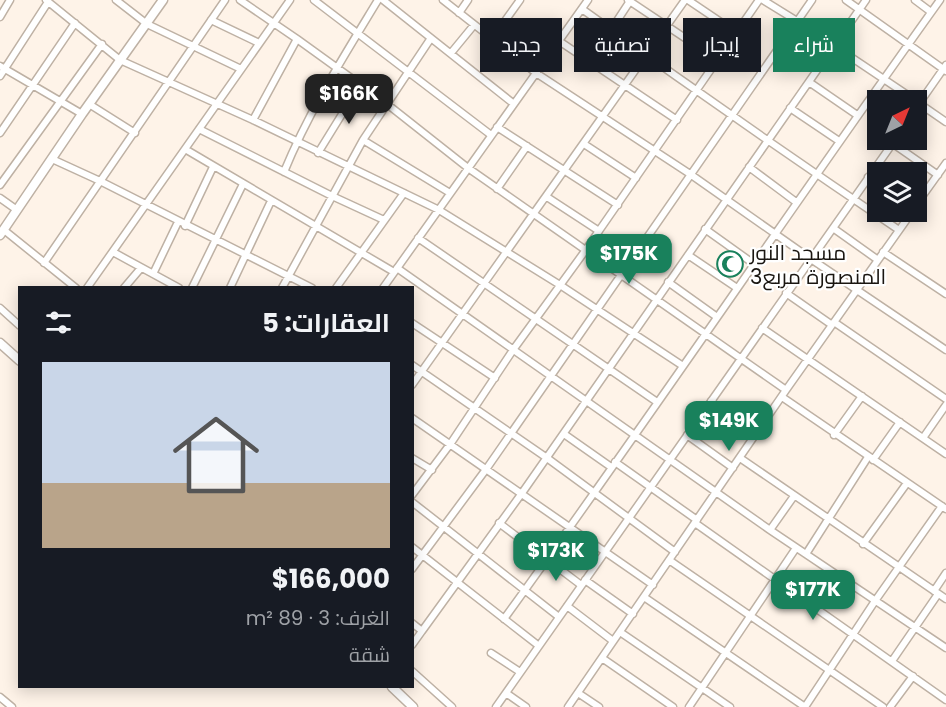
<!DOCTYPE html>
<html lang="ar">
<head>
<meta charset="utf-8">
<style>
  :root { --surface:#171b24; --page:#242831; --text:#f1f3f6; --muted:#9ea1a6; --line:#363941; --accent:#19815c }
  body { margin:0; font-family:Poppins,Cairo,sans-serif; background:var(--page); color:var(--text); direction:rtl; height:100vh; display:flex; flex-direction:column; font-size:22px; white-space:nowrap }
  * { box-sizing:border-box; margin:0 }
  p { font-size:20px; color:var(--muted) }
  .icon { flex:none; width:33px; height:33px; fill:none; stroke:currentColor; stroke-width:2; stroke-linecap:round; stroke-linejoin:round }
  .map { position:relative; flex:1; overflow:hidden; direction:ltr }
  .drawer { position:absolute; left:18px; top:286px; width:396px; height:402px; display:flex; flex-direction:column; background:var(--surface); border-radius:0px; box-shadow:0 3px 15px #0003; direction:rtl }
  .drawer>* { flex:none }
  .banner { position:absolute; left:432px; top:18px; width:423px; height:54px; direction:rtl; display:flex; gap:12px }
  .needle { width:39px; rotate:43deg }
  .fabs { position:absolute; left:867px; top:90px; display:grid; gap:12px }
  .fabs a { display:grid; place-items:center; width:60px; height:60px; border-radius:0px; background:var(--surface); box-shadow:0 3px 15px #0003; font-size:30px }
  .price { position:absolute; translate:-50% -51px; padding:0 14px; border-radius:12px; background:var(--accent); color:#fff; font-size:20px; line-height:39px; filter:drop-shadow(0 2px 3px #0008) }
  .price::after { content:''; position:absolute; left:50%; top:36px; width:18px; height:14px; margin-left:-9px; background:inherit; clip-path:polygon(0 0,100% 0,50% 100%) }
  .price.active { background:#222; color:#fff }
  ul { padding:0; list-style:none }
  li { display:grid; align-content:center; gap:12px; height:318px; padding:0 24px }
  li+li { border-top:2px solid var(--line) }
  li span { display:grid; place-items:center; height:186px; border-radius:0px; color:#555 }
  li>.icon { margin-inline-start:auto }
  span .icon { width:108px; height:108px; fill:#fffc; stroke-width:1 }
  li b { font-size:26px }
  h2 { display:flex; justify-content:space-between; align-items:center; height:72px; padding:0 24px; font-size:26px }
  .chip { padding:0 21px; border-radius:0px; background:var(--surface); box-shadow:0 3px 15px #0003; font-size:21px; line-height:54px }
  .chip.active { background:var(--accent); color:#fff }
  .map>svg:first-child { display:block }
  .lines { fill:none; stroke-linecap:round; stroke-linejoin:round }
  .street-casing { stroke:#beb1a4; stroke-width:9 }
  .secondary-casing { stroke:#beb1a4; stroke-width:11 }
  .street { stroke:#fff; stroke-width:6 }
  .secondary { stroke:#fff; stroke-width:8 }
  .labels { text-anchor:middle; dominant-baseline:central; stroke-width:4.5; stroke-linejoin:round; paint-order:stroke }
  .poi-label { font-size:21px; fill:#1a1611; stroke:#fff; text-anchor:start }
</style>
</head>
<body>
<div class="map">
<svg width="946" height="707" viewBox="0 0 946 707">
  <rect width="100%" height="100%" fill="#fef3e8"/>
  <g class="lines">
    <g class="street-casing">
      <path id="street" d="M46 0 120 60 253 120 439 210 560 285 683 366
        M116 0 147 24 241 69
        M240 0 297 39 387 104 468 168 786 390
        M314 0 491 135
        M383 0 514 104
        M443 0 536 73 690 174 811 259 946 350
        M628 0 718 60
        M688 0 737 33
        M763 0 797 21 915 100
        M846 0 946 71
        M915 0 931 12
        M582 9C686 84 792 158 899 230
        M459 13 468 0
        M0 17 10 0
        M211 20 259 43
        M611 30 630 1
        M492 39 520 0
        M559 41 677 120
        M451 53 474 25
        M0 66 82 114
        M0 76 48 2
        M809 82 857 115
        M917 102 946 122
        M89 104 135 133
        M790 108 839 141
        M916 108 946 65
        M253 120 297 39
        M497 127 618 205
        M199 129 332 196 384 220
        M0 133 75 23
        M363 140 450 193
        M892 143 938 175
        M584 144 636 178
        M185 149 394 272
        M318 153 360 85
        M52 159 100 181 312 288
        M749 167 796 202
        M284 172C309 111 344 56 378 0
        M868 177 878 183
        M0 185 102 44
        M497 189 527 146
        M547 197 599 231
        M0 198 17 210
        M916 205 946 163
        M185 226 213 167
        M833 228 878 260
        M705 229 754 264
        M4 230 76 288
        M418 238 657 402
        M113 252 179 288
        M883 252 946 294
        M688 255 737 288
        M44 263 225 0
        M397 268 770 530 946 648
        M153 274 178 222
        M668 282 717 317
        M87 288 290 0
        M124 288 141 268
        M192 288 243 184
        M230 288 271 201
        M282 288 363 140 431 38
        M336 288 404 193
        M383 288 588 0
        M786 293 832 325
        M0 308 20 326
        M834 322 946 399
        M412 323 495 378
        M762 328 946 454
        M412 365 547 458 675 552
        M412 385 685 0
        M782 397 946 509
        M711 401 756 433
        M412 418 653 585
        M564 434 611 467
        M687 435 733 468
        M834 435 862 396
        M923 438 946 405
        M412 458 432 470
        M740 458 946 599
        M873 460 900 422
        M615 462 697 520
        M412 495 451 443 513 350 585 251 759 0
        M412 502 559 617
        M499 523 581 585
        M695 523 946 700
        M770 530 794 496
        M863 544 907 483
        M412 547 539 646
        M806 554 868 457
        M669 560 883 707
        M412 569 487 468 812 0
        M585 580 633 614
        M934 591 946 573
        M644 597 805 707
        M567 606 613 641
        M504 619C652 415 793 205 940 0
        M412 623 422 631 412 645
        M422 631 522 493 866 0
        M620 632 730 707
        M491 653 520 672
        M602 658 673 707
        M892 661 938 594
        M412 671 452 707
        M506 693 526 707
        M578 693 599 707
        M0 697 12 707
        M496 707 895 140
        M568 707 786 390 912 212
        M689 707 796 548
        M805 707 875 601 942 506
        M890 707 913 676"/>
    </g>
    <g class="secondary-casing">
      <path id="secondary" d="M0 235 82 114 163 0
        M0 343 20 361
        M392 687 413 707"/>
    </g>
    <use href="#street" class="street"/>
    <use href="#secondary" class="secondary"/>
  </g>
  <defs>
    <g id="mosque-ring" transform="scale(1.35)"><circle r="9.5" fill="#fff" stroke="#19815c" stroke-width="1.5"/><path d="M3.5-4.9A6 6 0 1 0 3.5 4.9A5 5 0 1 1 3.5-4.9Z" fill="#19815c"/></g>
  </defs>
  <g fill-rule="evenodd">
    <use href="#mosque-ring" x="730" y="264"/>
  </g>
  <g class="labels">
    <g class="poi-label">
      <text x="750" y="252">مسجد النور<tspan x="750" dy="24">المنصورة مربع3</tspan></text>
    </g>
  </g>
</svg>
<div class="fabs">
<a><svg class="needle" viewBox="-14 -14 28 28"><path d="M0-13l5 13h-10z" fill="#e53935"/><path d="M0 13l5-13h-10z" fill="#9ea1a6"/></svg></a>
<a><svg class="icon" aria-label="layers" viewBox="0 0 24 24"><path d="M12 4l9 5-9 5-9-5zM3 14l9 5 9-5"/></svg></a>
</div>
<b class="price active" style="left:349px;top:125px">$166K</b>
<b class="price" style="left:629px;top:285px">$175K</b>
<b class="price" style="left:729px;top:452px">$149K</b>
<b class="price" style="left:556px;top:582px">$173K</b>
<b class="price" style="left:813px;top:621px">$177K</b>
<div class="banner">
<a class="chip active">شراء</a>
<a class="chip">إيجار</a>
<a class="chip">تصفية</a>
<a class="chip">جديد</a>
</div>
<section class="drawer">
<h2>العقارات: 5<svg class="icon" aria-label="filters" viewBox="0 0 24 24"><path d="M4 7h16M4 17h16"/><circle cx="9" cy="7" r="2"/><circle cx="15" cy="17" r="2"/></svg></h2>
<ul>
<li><span style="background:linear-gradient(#c9d6e8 65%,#b9a48a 0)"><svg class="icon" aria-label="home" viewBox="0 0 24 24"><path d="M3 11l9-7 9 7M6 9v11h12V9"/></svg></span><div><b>$166,000</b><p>الغرف: 3 · 89 m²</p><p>شقة</p></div></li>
</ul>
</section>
</div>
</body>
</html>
